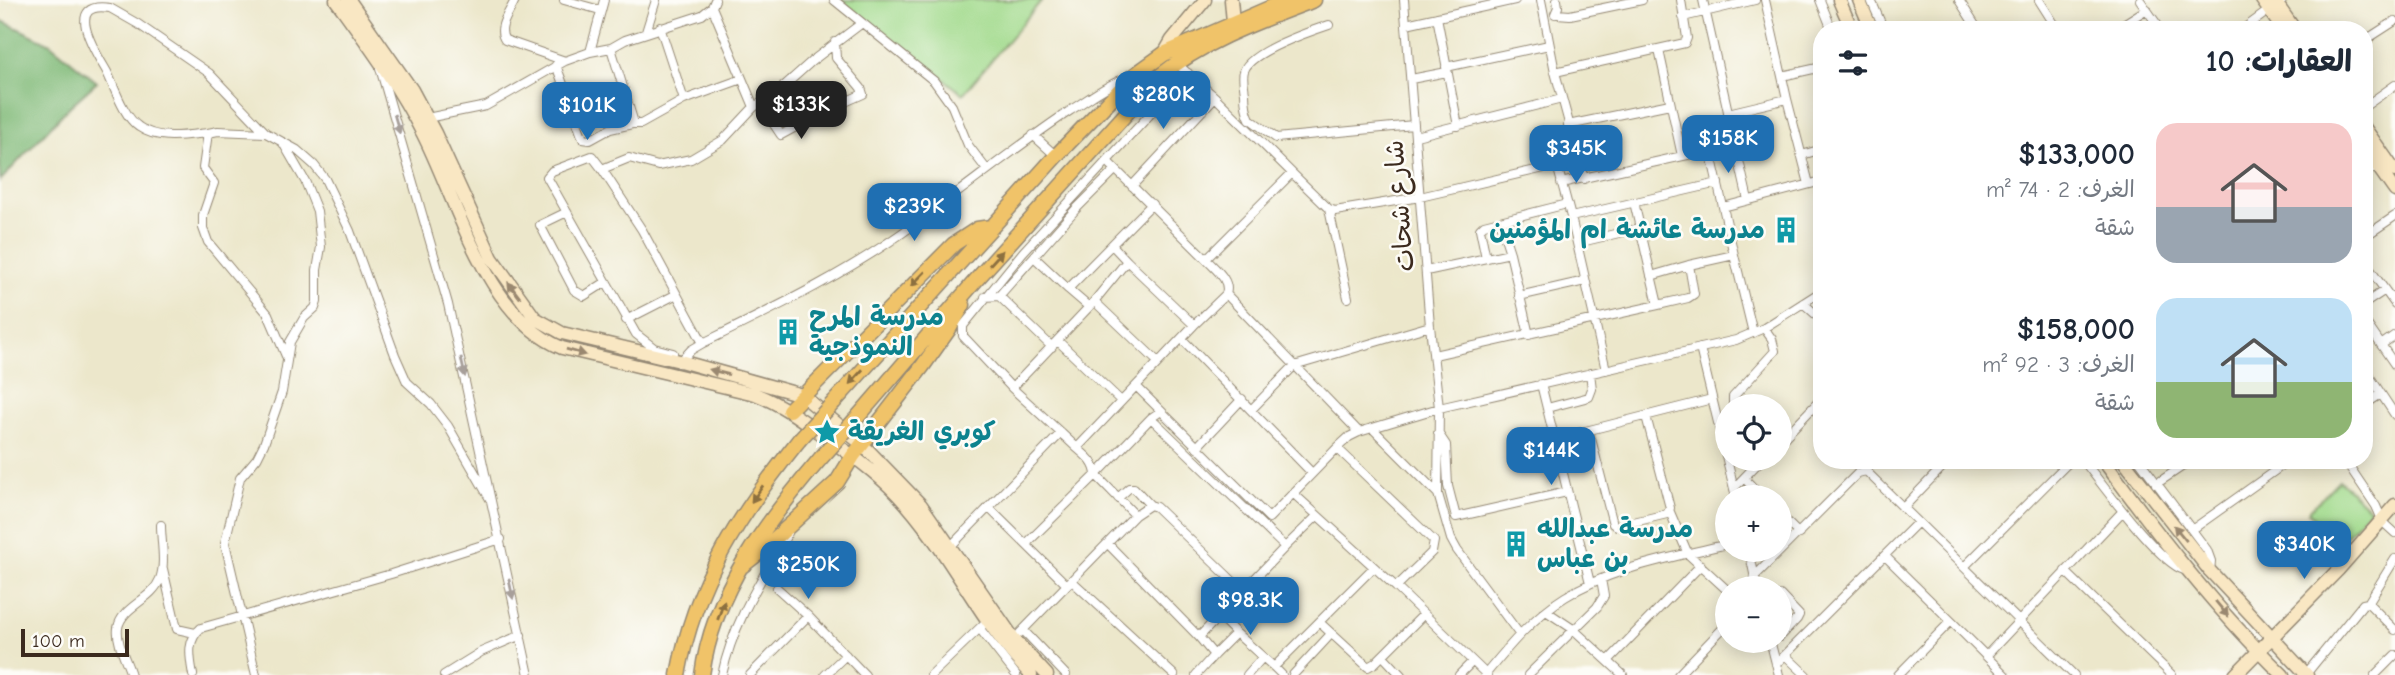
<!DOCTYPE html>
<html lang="ar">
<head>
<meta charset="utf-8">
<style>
  :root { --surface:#fff; --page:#f2f2f3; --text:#1f2937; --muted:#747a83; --accent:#1f6fb2 }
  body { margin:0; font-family:"Comic Neue","Playpen Sans Arabic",sans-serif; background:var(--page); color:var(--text); direction:rtl; height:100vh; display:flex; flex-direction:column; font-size:26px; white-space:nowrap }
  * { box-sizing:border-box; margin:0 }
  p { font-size:23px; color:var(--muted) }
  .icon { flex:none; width:38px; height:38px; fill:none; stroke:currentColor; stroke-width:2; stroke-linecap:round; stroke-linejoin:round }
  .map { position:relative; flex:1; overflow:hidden; direction:ltr }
  .details { position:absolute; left:1813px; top:21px; width:560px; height:448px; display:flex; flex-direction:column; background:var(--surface); border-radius:28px; box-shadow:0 4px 18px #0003; direction:rtl }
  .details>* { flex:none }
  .controls { position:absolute; left:1715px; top:394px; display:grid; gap:14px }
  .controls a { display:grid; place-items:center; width:77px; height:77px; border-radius:50%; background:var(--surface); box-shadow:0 4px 18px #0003; font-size:35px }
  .scale { position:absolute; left:21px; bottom:18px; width:108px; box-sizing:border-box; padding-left:7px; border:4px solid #3b2a1e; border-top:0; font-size:19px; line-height:24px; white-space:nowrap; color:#3b2a1e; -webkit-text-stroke:5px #fdfcf7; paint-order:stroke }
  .price { position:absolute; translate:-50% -60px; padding:0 16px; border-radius:14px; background:var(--accent); color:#fff; font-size:23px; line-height:46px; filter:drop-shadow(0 2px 4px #0008) }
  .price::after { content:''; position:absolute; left:50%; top:42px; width:21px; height:16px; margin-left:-10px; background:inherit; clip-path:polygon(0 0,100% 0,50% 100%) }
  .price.selected { background:#222; color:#fff }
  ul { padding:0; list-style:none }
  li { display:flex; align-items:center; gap:21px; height:175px; padding:0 21px }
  li span { display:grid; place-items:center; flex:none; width:196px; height:140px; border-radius:21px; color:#555 }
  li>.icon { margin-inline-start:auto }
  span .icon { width:84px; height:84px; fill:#fffc; stroke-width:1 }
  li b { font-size:30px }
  h2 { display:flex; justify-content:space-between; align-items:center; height:84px; padding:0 21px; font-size:30px }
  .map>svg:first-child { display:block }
  .green { fill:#a1da8c; stroke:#6e8255; stroke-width:2 }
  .forest { fill:#80ba78; stroke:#5e724b; stroke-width:2 }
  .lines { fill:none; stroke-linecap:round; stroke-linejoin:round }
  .street-casing { stroke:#948874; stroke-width:10 }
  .secondary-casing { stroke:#948874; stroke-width:15 }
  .primary-casing { stroke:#948874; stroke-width:17 }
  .street { stroke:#fff; stroke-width:8 }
  .secondary { stroke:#f9e7c3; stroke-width:12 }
  .primary { stroke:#f0c369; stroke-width:14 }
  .primary-bridge-casing { stroke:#948874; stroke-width:17; stroke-linecap:butt }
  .primary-bridge { stroke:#f0c369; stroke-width:14 }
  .oneway { fill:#a79f9a }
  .oneway2 { fill:#8c6f40 }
  .oneway3 { fill:#9a8870 }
  .labels { text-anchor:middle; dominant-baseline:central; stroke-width:5; stroke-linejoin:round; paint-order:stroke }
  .street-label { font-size:26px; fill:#3b2a1e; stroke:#fdfcf7 }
  .culture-label { font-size:26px; font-weight:bold; fill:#0d838f; stroke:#fdfcf7; text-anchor:start }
</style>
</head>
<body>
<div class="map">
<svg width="2395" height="675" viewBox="0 0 2395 675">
  <rect width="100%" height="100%" fill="#fdfcf7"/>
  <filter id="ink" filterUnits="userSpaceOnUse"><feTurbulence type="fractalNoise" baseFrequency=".0143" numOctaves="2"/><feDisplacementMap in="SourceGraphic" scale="14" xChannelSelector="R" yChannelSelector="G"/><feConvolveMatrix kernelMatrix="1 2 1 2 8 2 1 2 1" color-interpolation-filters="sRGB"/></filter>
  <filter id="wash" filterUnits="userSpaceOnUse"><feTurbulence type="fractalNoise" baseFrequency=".00686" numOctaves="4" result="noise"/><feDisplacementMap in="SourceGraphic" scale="28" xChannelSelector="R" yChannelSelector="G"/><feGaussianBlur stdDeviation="1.57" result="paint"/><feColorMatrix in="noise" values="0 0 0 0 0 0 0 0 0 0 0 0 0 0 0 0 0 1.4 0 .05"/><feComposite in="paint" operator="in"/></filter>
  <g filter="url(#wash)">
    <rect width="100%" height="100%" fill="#ece7cb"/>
    <path class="green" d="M840 0H1042L963 94Z
      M2339 480 2370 509 2340 542 2308 512Z"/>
    <path class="forest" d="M0 20 49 43 97 82 68 108 0 181Z"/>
  </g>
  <g filter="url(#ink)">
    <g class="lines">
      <g class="street-casing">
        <path id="street" d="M515 0C510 12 496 28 505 40L565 61
          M564 0 600 10
          M834 0 934 81 952 106 968 145 987 170
          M1404 0 1430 326 1439 408 1438 494 1451 539 1457 550 1520 635
          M1541 0 1555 72 1579 160
          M1703 0 1735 143 1710 150
          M1765 0 1787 99 1809 184
          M1820 0 1832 30
          M1871 0 1884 30
          M1959 0 1978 30
          M2039 0 2058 30
          M2140 0 2161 30
          M712 7 754 107
          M1555 14 1558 7 1557 0
          M1557 14 1570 15 1642 0
          M1437 17 1458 126
          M1683 17 1755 0
          M1406 24 1515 0
          M1329 25C1311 31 1249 52 1244 71 1242 77 1244 86 1245 93 1245 102 1246 111 1250 119L1276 138 1414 125
          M660 27 684 100
          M2114 30 2147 9
          M2242 30 2283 0
          M646 32 656 0
          M2364 41 2395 21
          M611 48 633 120 632 124H641L684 100 742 79
          M1659 50 1682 156
          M590 52 604 0
          M1176 63 1215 97 1292 173
          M556 65 583 139 590 140 610 129 632 124
          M1446 67 1549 45
          M380 68 448 304 529 675
          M1555 72 1685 43 1687 38 1681 0
          M1782 76 1822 67
          M1411 79 1447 72
          M765 100 771 120 781 135 827 110 863 94 861 88 836 58 835 42
          M2364 107 2395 85
          M1728 113 1787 99
          M427 118 486 106 565 61 590 52 611 48 625 40 702 15 712 7 715 0
          M1568 125 1670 104
          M208 133C186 135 159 141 139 127 124 117 115 89 107 72 98 56 61 0 110 8L138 24 209 73 266 133 297 150 314 165 325 179 350 231 395 355 407 382 431 404 448 426 490 499
          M266 133 218 131 208 133 203 168 214 183 203 215V228L208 242 268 314 286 356
          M1033 135 1056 156
          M1416 136 1562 99
          M1735 143 1748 200
          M1802 155 1822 149
          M1108 162 1206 259 1292 173 1329 209 1335 211 1420 197 1557 165 1571 217 1606 370
          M1557 165 1579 160 1584 179
          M602 169 642 230 703 343
          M2364 174 2377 165
          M1561 183 1710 150 1734 255
          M1132 186 1215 97
          M1634 202 1658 305
          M1723 207 1822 181
          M1329 209 1348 298
          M567 212 540 225 574 290 584 296 606 282
          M1571 217 1718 183
          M1500 222 1510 253 1529 335
          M2364 237 2395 216
          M1577 243 1640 228
          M1034 257 1068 289
          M1486 258 1480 229 1484 225 1567 204
          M1206 259C1215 269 1231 280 1226 294L1359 432
          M1127 261 1194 325
          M2364 261 2395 304
          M1689 265 1734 255 1753 333
          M1426 271 1510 253
          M999 296 1052 347
          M1519 296 1585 281
          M985 297 999 296 1076 209 1115 170
          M1094 301 1158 362
          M1803 303 1822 320
          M2364 304 2385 290
          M1091 305 1127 261 1112 245
          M626 320 675 295
          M2364 320 2395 365
          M1182 339 1312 473
          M1058 341 1121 401
          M2381 345 2395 335
          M1700 348 1736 497
          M673 353 654 348 636 334 547 177 552 171 592 156 602 169 629 158 658 166 691 159 723 140 754 107 774 95 812 61 862 23
          M1434 355 1658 305 1688 298 1694 294 1689 265 1651 276
          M679 363 691 350 703 343C777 307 850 272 916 223 968 186 1018 145 1071 110 1089 99 1106 85 1126 78
          M2364 368 2395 415
          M1541 384 1590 583
          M1136 386 1194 325 1226 294
          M1012 388 1089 307 1068 289 1152 204
          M2364 405 2381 394
          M1733 406V397L1775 351 1772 339 1764 328
          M1547 408 1589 397 1592 389 1590 373
          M1251 410 1294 366 1430 326
          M1161 411 1151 418 1285 547 1317 516
          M1373 429 1438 494
          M1589 431 1613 524 1617 526 1667 514 1670 508 1646 416
          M1061 433 1012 388 963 336V326L1023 252 1188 73
          M1438 433 1446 445 1448 486 1456 517 1567 492
          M1554 439 1712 399
          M1780 442 1822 398
          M1197 447 1242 399
          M1077 448C1086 456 1095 462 1096 475L1151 418
          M1337 448 1434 541 1432 552 1396 587
          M2083 460C2102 484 2159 563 2184 570
          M2139 460 2207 550 2211 561 2210 571
          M2345 460 2376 506 2383 522 2395 533
          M1744 478 1762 497
          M2156 484 2192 460
          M1734 488 1763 458
          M1294 494 1396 587 1487 675
          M1118 498 1129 488H1134L1150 505
          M988 507 1067 585
          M1903 508 1949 460
          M1670 512 1688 554 1727 590
          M1780 515 1799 534
          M2193 529 2290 460
          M1026 544 1096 475 1135 515
          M1108 544 1199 637
          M950 547 1061 433 1077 448 1136 386 1269 518 1337 448 1349 437 1359 432 1439 408 1736 340 1764 328 1822 291
          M1749 550 1757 588
          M1885 556 1951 621
          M1964 567 2071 460
          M163 569 177 629 195 633
          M2065 571 2172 675
          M1755 576 1858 473 1866 471 2074 675
          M1072 581 1174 675
          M777 588 808 616
          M1780 595 1799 615 1797 619 1780 637
          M2368 603 2395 630
          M1546 611 1573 629 1623 675
          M1319 622 1368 667 1375 663 1424 614
          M980 629 1016 675
          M1023 630 1135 515 1150 505 1156 507 1243 591
          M1020 633 1023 630 1066 675
          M1236 633 1274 667 1374 567
          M1770 640 1779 675
          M1214 655 1236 633 1219 616
          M1785 655 1806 675
          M1383 656 1401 675
          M1986 656 2005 675
          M1608 661 1701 565
          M1776 664 1917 523
          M1274 667 1282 675
          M2306 674 2363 604 2368 603 2395 559
          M131 675C127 661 116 643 118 628 121 607 152 600 160 579 166 563 161 542 161 525
          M193 675C190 657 186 641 201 628L391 574 501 539
          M256 675 225 543 240 478 257 458 264 444 282 392 290 342 304 318 315 308 317 302V270L321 247 317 211 305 181 283 143
          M444 675 481 652 521 635
          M722 675C733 622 762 579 788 533
          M750 675 808 616 865 675
          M825 675 846 655
          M931 675 988 620
          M1196 675 1214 655 1199 637 1285 547
          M1247 675 1262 658
          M1293 675 1331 634
          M1459 675 1472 662
          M1485 675C1508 647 1534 616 1565 597 1613 567 1673 558 1727 544
          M1528 675 1597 607 1604 596 1601 579
          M1678 675 1727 624
          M1898 675 1951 621 1986 656 2122 512
          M2375 675 2395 655"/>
      </g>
      <g class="secondary-casing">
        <path id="secondary" d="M336 0C367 43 399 86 423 134 458 203 486 317 562 348L755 394C781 404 801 419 823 435 849 453 876 472 898 495 949 549 979 621 1031 675
          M349 0 412 90 435 133 492 258 535 318 562 333 680 361 802 395 863 445 921 505 1014 639 1047 675
          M1839 0 1852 30
          M1859 0 1872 30
          M2262 0 2283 30
          M2274 0 2295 30
          M1228 29 1233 22 1231 0
          M1164 54 1172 40 1205 0
          M2364 127 2395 171
          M2364 147 2395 191
          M2103 460C2158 535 2216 610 2283 675
          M2123 460 2210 571 2307 675
          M2235 675 2338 570 2395 505"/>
      </g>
      <g class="primary-casing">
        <path id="primary" d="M834 402 1056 156 1132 77 1164 54 1288 0
          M789 410 954 244 977 229 991 227
          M855 420 977 279 1160 76C1204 40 1262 20 1314 0
          M742 566 765 548 837 482 853 456 922 367 949 329 963 305
          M678 675C695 581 740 514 799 440
          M702 675C713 591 767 521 820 459"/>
      </g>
      <use href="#street" class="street"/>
      <use href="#secondary" class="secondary"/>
      <use href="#primary" class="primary"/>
      <g class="primary-bridge-casing">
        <path id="primary-bridge" d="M799 440 834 402
          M820 459 855 420"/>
      </g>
      <use href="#primary-bridge" class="primary-bridge"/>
    </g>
    <defs><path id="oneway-solid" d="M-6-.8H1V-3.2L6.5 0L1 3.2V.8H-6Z" transform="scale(1.75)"/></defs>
    <g class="oneway">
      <use href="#oneway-solid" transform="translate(397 124) rotate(74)"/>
      <use href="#oneway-solid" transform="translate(463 367) rotate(78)"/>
      <use href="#oneway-solid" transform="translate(511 589) rotate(78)"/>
    </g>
    <g class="oneway2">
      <use href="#oneway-solid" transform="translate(996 258) rotate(-48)"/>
      <use href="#oneway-solid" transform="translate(918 279) rotate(135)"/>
      <use href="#oneway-solid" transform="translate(856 377) rotate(132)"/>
      <use href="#oneway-solid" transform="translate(757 494) rotate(125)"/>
      <use href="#oneway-solid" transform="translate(721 610) rotate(-71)"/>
    </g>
    <g class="oneway3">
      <use href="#oneway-solid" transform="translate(514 290) rotate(-127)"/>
      <use href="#oneway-solid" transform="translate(576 352) rotate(16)"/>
      <use href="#oneway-solid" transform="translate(719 372) rotate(-165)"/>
      <use href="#oneway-solid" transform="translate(2180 533) rotate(-129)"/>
      <use href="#oneway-solid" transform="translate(2222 609) rotate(50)"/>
    </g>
  </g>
  <defs>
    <g id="building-bare" transform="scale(2.1)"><path d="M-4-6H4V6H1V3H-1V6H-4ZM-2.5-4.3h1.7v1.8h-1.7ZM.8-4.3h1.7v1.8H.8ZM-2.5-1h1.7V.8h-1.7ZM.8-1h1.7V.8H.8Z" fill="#0f9aa8" stroke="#fdfcf7" stroke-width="2.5" paint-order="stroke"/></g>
    <g id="sight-bare" transform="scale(2.1)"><path d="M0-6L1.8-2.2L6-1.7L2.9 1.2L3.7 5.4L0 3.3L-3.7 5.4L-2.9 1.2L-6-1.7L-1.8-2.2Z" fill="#0f9aa8" stroke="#fdfcf7" stroke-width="2.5" paint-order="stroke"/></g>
  </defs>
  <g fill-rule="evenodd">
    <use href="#building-bare" x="1786" y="230"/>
    <use href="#building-bare" x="788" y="332"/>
    <use href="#sight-bare" x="827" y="432"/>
    <use href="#building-bare" x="1516" y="544"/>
  </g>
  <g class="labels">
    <g class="street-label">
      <text transform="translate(1400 206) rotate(-95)">شارع شحات</text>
    </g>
    <g class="culture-label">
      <text x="1765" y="230" text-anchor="end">مدرسة عائشة ام المؤمنين</text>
      <text x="809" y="317">مدرسة المرح<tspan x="809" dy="30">النموذجية</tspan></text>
      <text x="848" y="432">كوبري الغريقة</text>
      <text x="1537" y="529">مدرسة عبدالله<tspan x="1537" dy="30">بن عباس</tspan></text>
    </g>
  </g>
</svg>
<div class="controls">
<a><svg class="icon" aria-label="locate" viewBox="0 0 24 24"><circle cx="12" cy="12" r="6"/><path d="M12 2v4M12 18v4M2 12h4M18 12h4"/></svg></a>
<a>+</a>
<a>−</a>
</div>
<div class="scale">100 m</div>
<b class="price" style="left:1163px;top:131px">$280K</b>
<b class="price selected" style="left:801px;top:141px">$133K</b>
<b class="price" style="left:587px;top:142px">$101K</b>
<b class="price" style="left:1728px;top:175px">$158K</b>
<b class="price" style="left:1576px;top:185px">$345K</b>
<b class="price" style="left:914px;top:243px">$239K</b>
<b class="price" style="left:1551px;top:487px">$144K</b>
<b class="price" style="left:2304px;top:581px">$340K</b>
<b class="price" style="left:808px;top:601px">$250K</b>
<b class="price" style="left:1250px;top:637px">$98.3K</b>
<section class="details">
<h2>العقارات: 10<svg class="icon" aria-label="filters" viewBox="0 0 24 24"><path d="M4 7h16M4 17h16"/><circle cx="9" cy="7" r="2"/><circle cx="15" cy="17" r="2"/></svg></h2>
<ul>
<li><span style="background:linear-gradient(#f6c9c9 60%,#9aa5b1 0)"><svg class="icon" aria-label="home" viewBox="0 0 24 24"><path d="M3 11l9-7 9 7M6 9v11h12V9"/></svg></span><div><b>$133,000</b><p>الغرف: 2 · 74 m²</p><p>شقة</p></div></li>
<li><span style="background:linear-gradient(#bfe0f5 60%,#8fb573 0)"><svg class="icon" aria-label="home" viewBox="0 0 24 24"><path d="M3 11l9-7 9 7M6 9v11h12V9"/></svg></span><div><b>$158,000</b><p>الغرف: 3 · 92 m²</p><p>شقة</p></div></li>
</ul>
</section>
</div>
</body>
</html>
